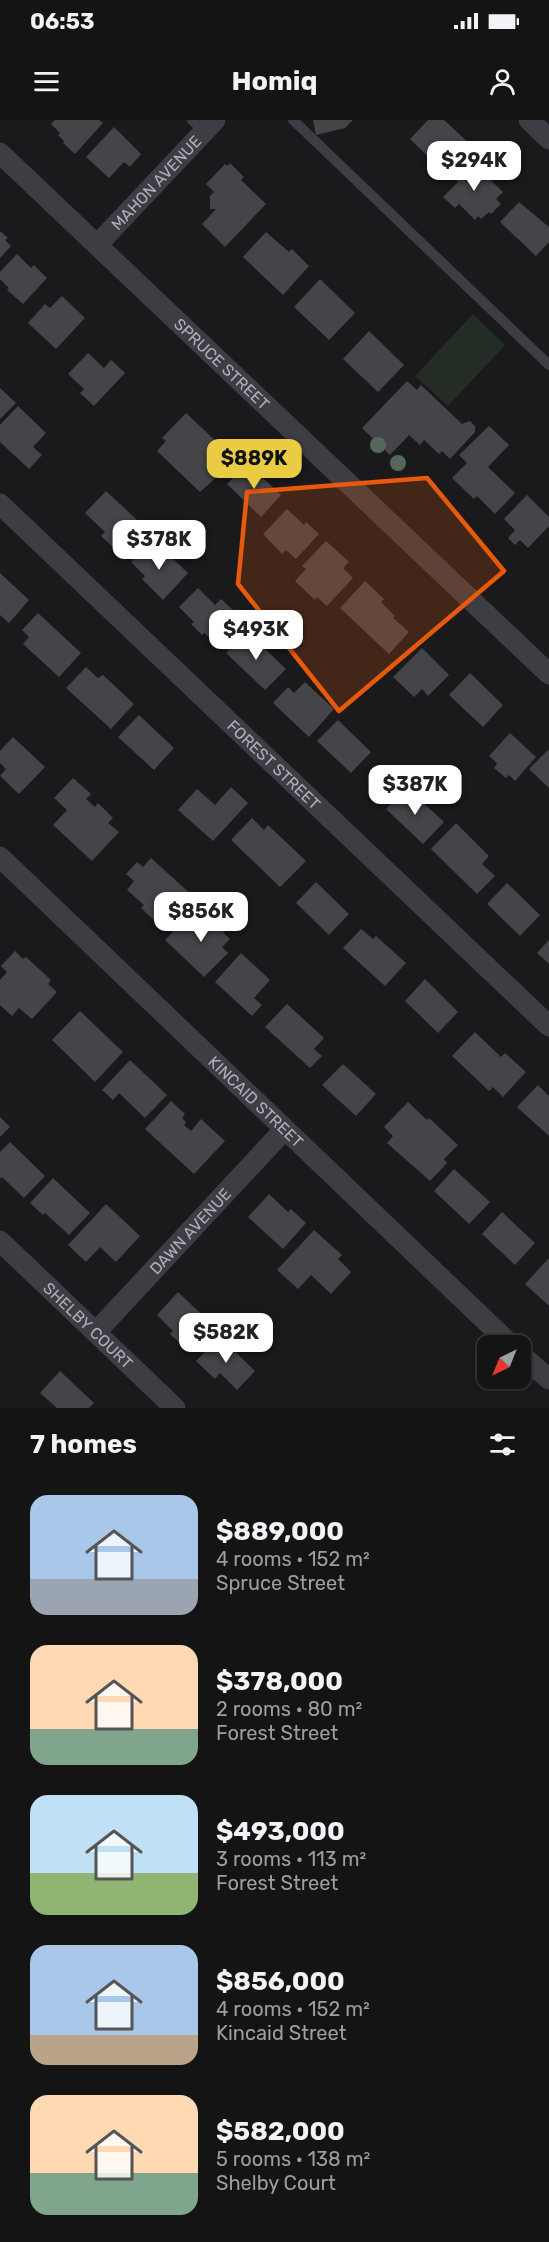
<!DOCTYPE html>
<html lang="en">
<head>
<meta charset="utf-8">
<style>
  :root { --surface:#141415; --page:#212122; --text:#f1f3f6; --muted:#9d9ea0; --line:#333334; --accent:#eacc44 }
  body { margin:0; font-family:Rubik,sans-serif; background:var(--page); color:var(--text); height:100vh; display:flex; flex-direction:column; font-size:22px; white-space:nowrap }
  * { box-sizing:border-box; margin:0 }
  p { font-size:20px; color:var(--muted) }
  .icon { flex:none; width:33px; height:33px; fill:none; stroke:currentColor; stroke-width:2; stroke-linecap:round; stroke-linejoin:round }
  .map { position:relative; height:1288px; overflow:hidden }
  .panel { display:flex; flex-direction:column; background:var(--surface); flex:1 }
  .panel>* { flex:none }
  .needle { width:39px; rotate:223deg }
  .controls { position:absolute; left:477px; top:1215px; display:grid; gap:12px }
  .controls a { display:grid; place-items:center; width:54px; height:54px; border-radius:12px; background:var(--surface); box-shadow:0 2px 4px #0004,0 0 0 2px var(--line); font-size:30px }
  .price { position:absolute; translate:-50% -51px; padding:0 14px; border-radius:12px; background:#fff; color:#222; font-size:20px; line-height:39px; filter:drop-shadow(0 2px 3px #0008) }
  .price::after { content:''; position:absolute; left:50%; top:36px; width:18px; height:14px; margin-left:-9px; background:inherit; clip-path:polygon(0 0,100% 0,50% 100%) }
  .price.selected { background:var(--accent); color:#111 }
  ul { padding:0; list-style:none }
  li { display:flex; align-items:center; gap:18px; height:150px; padding:0 30px }
  li span { display:grid; place-items:center; flex:none; width:168px; height:120px; border-radius:18px; color:#555 }
  li>.icon { margin-inline-start:auto }
  span .icon { width:72px; height:72px; fill:#fffc; stroke-width:1 }
  li b { font-size:26px }
  h2 { display:flex; justify-content:space-between; align-items:center; height:72px; padding:0 30px; font-size:26px }
  .status { display:flex; justify-content:space-between; align-items:center; height:42px; padding:0 30px; background:var(--surface); direction:ltr }
  .status svg { height:16px; fill:currentColor }
  header { display:flex; justify-content:space-between; align-items:center; height:78px; padding:0 30px; background:var(--surface); font-size:27px; font-weight:700 }
  .map>svg:first-child { display:block }
  .green { fill:#242c26 }
  .building { fill:#454449 }
  .lines { fill:none; stroke-linecap:round; stroke-linejoin:round }
  .service { stroke:#3d3d43; stroke-width:10 }
  .minor { stroke:#3d3d43; stroke-width:21 }
  .tree { fill:#55665a }
  .marked { fill:#e8590c; fill-opacity:0.2; stroke:#e8590c; stroke-width:4.5; stroke-linejoin:round }
  .labels { text-anchor:middle; dominant-baseline:central; stroke-width:4.5; stroke-linejoin:round; paint-order:stroke }
  .street-label { font-size:16px; fill:#adafbb; stroke:#151517 }
</style>
</head>
<body>
<div class="status"><b>06:53</b><svg viewBox="0 0 49 12"><path d="M0 12V9h3v3zM5 12V6h3v6zM10 12V3h3v9zM15 12V0h3v12zM26 1h20v11H26zM47 4h2v5h-2z"/></svg></div>
<header><svg class="icon" aria-label="menu" viewBox="0 0 24 24"><path d="M4 6h16M4 12h16M4 18h16"/></svg>Homiq<svg class="icon" aria-label="person" viewBox="0 0 24 24"><circle cx="12" cy="8" r="4"/><path d="M4 21q1-7 8-7t8 7"/></svg></header>
<div class="map">
<svg width="549" height="1288" viewBox="0 0 549 1288">
  <rect width="100%" height="100%" fill="#1a1a1c"/>
  <path class="green" d="M473 194 505 225 448 286 415 256Z"/>
  <path class="building" d="M55 0H99L103 3 75 34 63 23 64 21 58 15 60 13 51 4Z
    M313 0H353L345 8 316 15Z
    M428 0H444L471 25 445 53 410 19Z
    M114 7 141 34 130 47 124 42 109 58 86 37Z
    M470 40 503 72 496 79 501 84 491 94 489 92 481 99 478 96 475 100 459 84 455 88 443 77 458 62 453 58Z
    M230 43 244 57 241 60 266 84 225 127 202 104 216 89H210V76L214 72 206 64 225 44 227 46Z
    M519 82 549 107V122L536 136 500 102Z
    M0 111 8 118 5 120 11 126 0 138Z
    M266 112 289 132 292 129 309 146 283 175 243 137Z
    M17 134 31 148 34 145 47 158 23 184 7 170 9 168 0 159V152Z
    M320 159 355 193 329 220 294 187Z
    M62 176 85 198 56 229 28 203 45 184 50 188Z
    M369 211 404 245 378 272 343 239Z
    M88 233 104 248 111 240 125 253 94 286 80 273 84 269 68 254Z
    M407 261 417 270 421 265 462 304 470 301 475 306V312L450 339 442 331 439 334 424 320 420 325 409 315 390 335 362 308Z
    M0 268 16 283 0 299Z
    M18 286 46 313 33 327 42 335 29 349 0 322V305Z
    M186 293 219 324 213 330 230 345 200 372 157 331 166 321 162 318Z
    M489 306 509 325 488 347 515 373 495 394 477 376 474 379 452 358 467 343 459 335Z
    M247 343 281 375 261 397 227 364Z
    M106 371 149 411 127 434 118 426 115 429 101 416 105 412 85 393Z
    M527 375 549 397V406L528 428 520 420 515 425 508 418 515 410 504 399Z
    M287 389 304 405 306 402 319 414 296 439 286 430 282 434 263 414Z
    M326 421 349 442 343 448 353 458 327 486 317 477 315 480 295 461 306 449 302 446Z
    M151 422 167 438 169 435 188 453 163 480 142 459 145 456 131 442Z
    M0 453 29 480 9 503 0 495Z
    M365 461 384 479 381 482 395 496 393 498 409 512 389 534 340 488Z
    M198 468 215 485 221 479 234 491 229 496 238 506 220 524 211 515 209 517 204 513 202 515 191 504 194 502 179 487Z
    M38 493 81 533 59 557 23 524 29 517 22 510Z
    M246 511 286 549 265 570 226 533Z
    M422 528 449 555 428 576 422 569 414 577 393 557Z
    M86 547 98 558 103 555 134 584 111 609 66 568Z
    M470 553 503 585 483 607 449 575Z
    M305 562 334 589 309 617 273 583 288 567 294 573Z
    M139 595 174 628 154 650 118 617Z
    M338 600 371 632 351 653 317 621Z
    M510 613 536 637 515 661 509 655 506 658 494 648 497 643 489 636Z
    M13 617 45 647 19 674 0 656 6 649 0 643V631Z
    M548 630 549 631V668L529 649Z
    M73 658 91 674 86 679 95 687 98 683 113 698 108 703 119 712 92 741 53 705 67 690 54 678Z
    M231 667 248 683 213 721 178 690 197 669 215 685Z
    M406 667 444 702 423 724 386 689Z
    M252 698 264 710 268 705 306 741 280 767 231 720Z
    M456 703 489 736 482 744 495 756 477 774 431 729Z
    M151 738 192 775 176 792 169 787 156 802 141 788 144 785 127 770 134 761 126 754 137 742 143 747Z
    M316 762 349 794 329 815 296 783Z
    M507 763 540 795 520 816 487 784Z
    M208 790 227 808 223 812 230 819 222 827 228 833 204 857 165 820 180 804 188 810Z
    M361 809 373 819 376 816 406 843 385 866 343 828Z
    M549 820V844L537 833Z
    M15 831 23 839 26 837 51 860 48 864 57 872 32 899 19 888 12 896 0 885V860L7 852 1 846Z
    M241 833 270 860 254 878 262 885 252 896 215 862Z
    M425 859 458 892 438 913 405 881Z
    M287 884 324 918 314 929 322 936 310 948 265 907Z
    M80 891 123 932 95 962 52 920Z
    M475 912 501 937 505 933 526 952 503 977 493 967 489 971 452 936Z
    M130 940 167 975 145 998 119 973 113 980 102 970Z
    M343 944 376 974 356 996 322 965Z
    M538 965 549 976V1016L517 987Z
    M171 981 185 994 182 998 186 1002 184 1005 191 1011 201 999 225 1021 194 1054 145 1009Z
    M408 982 427 1000 429 998 458 1025 444 1039 447 1043 430 1061 387 1023 393 1016 384 1007Z
    M0 997 10 1007 0 1017Z
    M10 1022 45 1056 24 1078 2 1057 0 1059V1032Z
    M454 1049 490 1082 469 1104 434 1071Z
    M53 1058 90 1093 69 1115 45 1093 43 1095 30 1083Z
    M269 1074 288 1092 291 1089 306 1103 283 1129 248 1097Z
    M106 1084 140 1116 116 1142 100 1127 86 1142 68 1125Z
    M502 1092 535 1123 515 1145 482 1114Z
    M314 1110 342 1135 338 1139 351 1152 331 1174 311 1155 298 1169 277 1150Z
    M549 1138V1186L525 1164Z
    M178 1172 214 1206 189 1232 170 1214 173 1211 157 1195Z
    M220 1217 255 1251 237 1270 220 1253 215 1259 196 1241Z
    M60 1251 94 1283 89 1288H57L40 1273Z"/>
  <g class="lines">
    <path class="service" d="M192 0 204 11
      M293 0 549 245"/>
    <g class="minor">
      <path d="M529 0 549 19"/>
      <path id="s1" d="M0 33 549 554"/>
      <path id="s2" d="M97 125 215 0"/>
      <path id="s3" d="M0 384 549 906"/>
      <path id="s4" d="M0 737 512 1226"/>
      <path id="s5" d="M0 1121 175 1288"/>
      <path id="s6" d="M96 1212 284 1010"/>
      <path d="M520 1234 549 1259"/>
    </g>
  </g>
  <g class="tree">
    <circle cx="378" cy="325" r="8"/>
    <circle cx="398" cy="343" r="8"/>
  </g>
  <path class="marked" d="M427 358 504 451 339 591 238 464 247 372Z"/>
  <g class="labels">
    <g class="street-label">
      <text stroke="none"><textPath href="#s2" startOffset="86">MAHON AVENUE</textPath></text>
      <text stroke="none"><textPath href="#s1" startOffset="306">SPRUCE STREET</textPath></text>
      <text stroke="none"><textPath href="#s3" startOffset="378">FOREST STREET</textPath></text>
      <text stroke="none"><textPath href="#s4" startOffset="354">KINCAID STREET</textPath></text>
      <text stroke="none"><textPath href="#s6" startOffset="138">DAWN AVENUE</textPath></text>
      <text stroke="none"><textPath href="#s5" startOffset="122">SHELBY COURT</textPath></text>
    </g>
  </g>
</svg>
<div class="controls">
<a><svg class="needle" viewBox="-14 -14 28 28"><path d="M0-13l5 13h-10z" fill="#e53935"/><path d="M0 13l5-13h-10z" fill="#9d9ea0"/></svg></a>
</div>
<b class="price" style="left:474px;top:72px">$294K</b>
<b class="price selected" style="left:254px;top:370px">$889K</b>
<b class="price" style="left:159px;top:451px">$378K</b>
<b class="price" style="left:256px;top:541px">$493K</b>
<b class="price" style="left:415px;top:696px">$387K</b>
<b class="price" style="left:201px;top:823px">$856K</b>
<b class="price" style="left:226px;top:1244px">$582K</b>
</div>
<section class="panel">
<h2>7 homes<svg class="icon" aria-label="filters" viewBox="0 0 24 24"><path d="M4 7h16M4 17h16"/><circle cx="9" cy="7" r="2"/><circle cx="15" cy="17" r="2"/></svg></h2>
<ul>
<li><span style="background:linear-gradient(#a9c7e8 70%,#9aa5b1 0)"><svg class="icon" aria-label="home" viewBox="0 0 24 24"><path d="M3 11l9-7 9 7M6 9v11h12V9"/></svg></span><div><b>$889,000</b><p>4 rooms · 152 m²</p><p>Spruce Street</p></div></li>
<li><span style="background:linear-gradient(#ffd9b3 70%,#7fa58c 0)"><svg class="icon" aria-label="home" viewBox="0 0 24 24"><path d="M3 11l9-7 9 7M6 9v11h12V9"/></svg></span><div><b>$378,000</b><p>2 rooms · 80 m²</p><p>Forest Street</p></div></li>
<li><span style="background:linear-gradient(#bfe0f5 65%,#8fb573 0)"><svg class="icon" aria-label="home" viewBox="0 0 24 24"><path d="M3 11l9-7 9 7M6 9v11h12V9"/></svg></span><div><b>$493,000</b><p>3 rooms · 113 m²</p><p>Forest Street</p></div></li>
<li><span style="background:linear-gradient(#a9c7e8 75%,#b9a48a 0)"><svg class="icon" aria-label="home" viewBox="0 0 24 24"><path d="M3 11l9-7 9 7M6 9v11h12V9"/></svg></span><div><b>$856,000</b><p>4 rooms · 152 m²</p><p>Kincaid Street</p></div></li>
<li><span style="background:linear-gradient(#ffd9b3 65%,#7fa58c 0)"><svg class="icon" aria-label="home" viewBox="0 0 24 24"><path d="M3 11l9-7 9 7M6 9v11h12V9"/></svg></span><div><b>$582,000</b><p>5 rooms · 138 m²</p><p>Shelby Court</p></div></li>
</ul>
</section>
</body>
</html>
